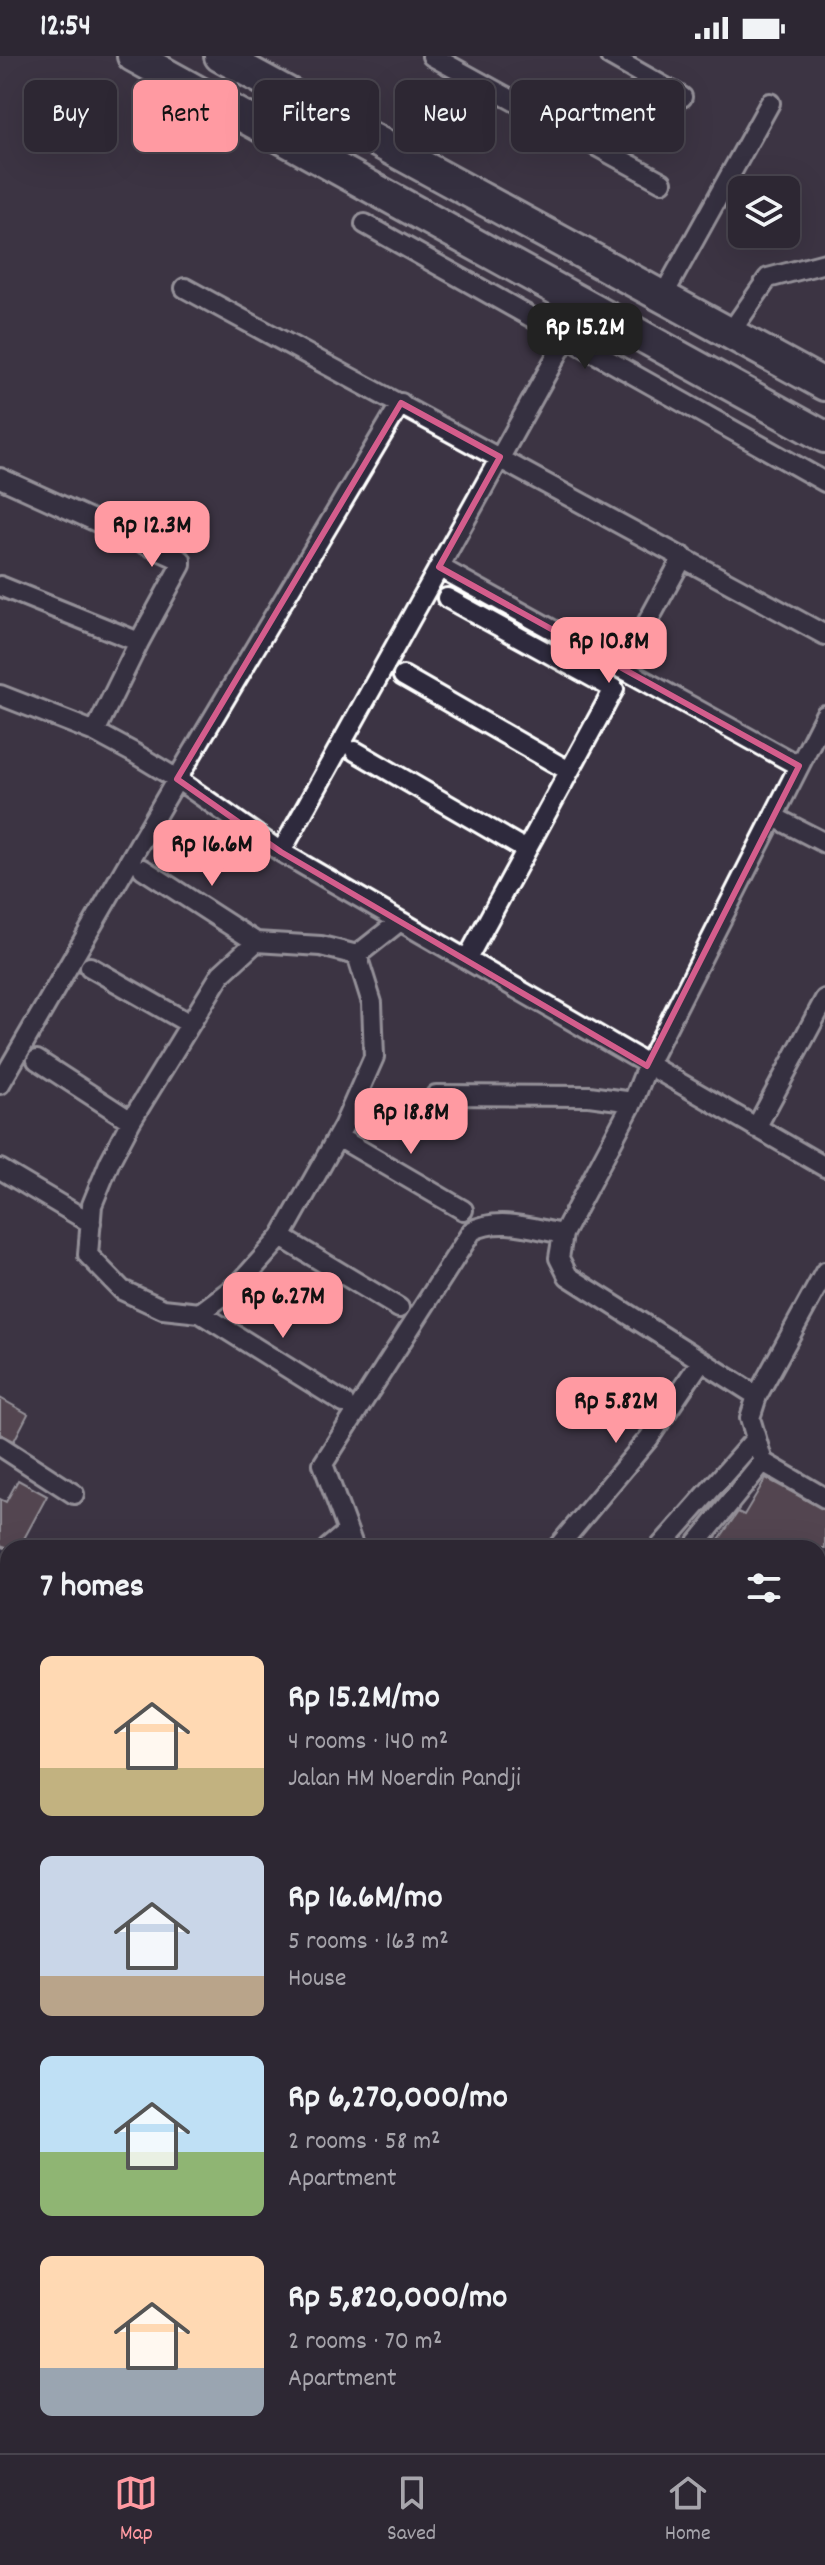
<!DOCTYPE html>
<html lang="en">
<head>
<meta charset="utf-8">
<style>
  :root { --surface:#2d2733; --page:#352f3b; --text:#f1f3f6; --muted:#a7a5ac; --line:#48444e; --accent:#ff9aa2 }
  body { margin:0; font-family:Dekko,sans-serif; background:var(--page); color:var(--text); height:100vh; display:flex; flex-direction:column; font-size:30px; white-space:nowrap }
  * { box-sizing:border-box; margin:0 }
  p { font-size:26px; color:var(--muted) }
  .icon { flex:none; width:44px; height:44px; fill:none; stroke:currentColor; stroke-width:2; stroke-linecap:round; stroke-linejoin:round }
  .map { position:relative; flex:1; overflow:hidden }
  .details { position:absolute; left:0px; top:1484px; width:826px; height:914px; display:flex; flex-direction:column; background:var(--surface); border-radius:24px 24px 0 0; box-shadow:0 8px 32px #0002,0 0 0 2px var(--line) }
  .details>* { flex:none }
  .guide { position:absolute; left:24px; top:24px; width:778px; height:72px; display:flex; gap:16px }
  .buttons { position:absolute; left:728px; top:120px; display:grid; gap:16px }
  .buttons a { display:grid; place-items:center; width:72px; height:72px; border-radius:12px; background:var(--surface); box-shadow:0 8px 32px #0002,0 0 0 2px var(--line); font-size:40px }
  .price { position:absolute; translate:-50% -68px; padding:0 18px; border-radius:16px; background:var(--accent); color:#111; font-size:26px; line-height:52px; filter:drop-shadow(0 2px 4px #0008) }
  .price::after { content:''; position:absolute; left:50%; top:48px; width:24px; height:18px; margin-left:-12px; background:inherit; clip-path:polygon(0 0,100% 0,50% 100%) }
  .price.active { background:#222; color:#fff }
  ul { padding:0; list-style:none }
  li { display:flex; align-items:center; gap:24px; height:200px; padding:0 40px }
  li span { display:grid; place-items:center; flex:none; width:224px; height:160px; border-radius:12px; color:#555 }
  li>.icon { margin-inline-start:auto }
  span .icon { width:96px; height:96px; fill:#fffc; stroke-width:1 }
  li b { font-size:34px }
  h2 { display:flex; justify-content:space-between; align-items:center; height:96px; padding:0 40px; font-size:34px }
  .tag { padding:0 28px; border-radius:12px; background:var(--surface); box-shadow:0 8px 32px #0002,0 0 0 2px var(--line); font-size:28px; line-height:72px }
  .tag.active { background:var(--accent); color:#111 }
  .status { display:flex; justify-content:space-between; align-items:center; height:56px; padding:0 40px; background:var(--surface); direction:ltr }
  .status svg { height:22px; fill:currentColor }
  .dock { display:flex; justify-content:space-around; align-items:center; height:112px; border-top:2px solid var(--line); background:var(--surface); font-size:22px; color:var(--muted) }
  .dock a { display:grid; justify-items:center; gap:4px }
  .dock .active { color:var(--accent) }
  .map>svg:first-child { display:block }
  .building { fill:#6f5a5e; stroke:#fff; stroke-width:2 }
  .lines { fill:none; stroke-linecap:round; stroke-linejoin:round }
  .street-casing { stroke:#fff; stroke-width:24 }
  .primary-casing { stroke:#fff; stroke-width:36 }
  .street { stroke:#2f2a3d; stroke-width:18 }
  .primary { stroke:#2f2a3d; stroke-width:30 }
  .marked { fill:none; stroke:#d45d8c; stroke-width:6; stroke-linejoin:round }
</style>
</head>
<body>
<div class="status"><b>12:54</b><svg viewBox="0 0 49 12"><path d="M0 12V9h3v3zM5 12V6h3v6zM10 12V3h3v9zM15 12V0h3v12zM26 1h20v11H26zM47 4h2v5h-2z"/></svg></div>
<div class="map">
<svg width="825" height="2397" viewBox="0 0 825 2397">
  <rect width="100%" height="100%" fill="#3c3444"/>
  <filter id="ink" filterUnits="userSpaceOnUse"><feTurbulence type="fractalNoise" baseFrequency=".0125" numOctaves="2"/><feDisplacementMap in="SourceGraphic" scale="16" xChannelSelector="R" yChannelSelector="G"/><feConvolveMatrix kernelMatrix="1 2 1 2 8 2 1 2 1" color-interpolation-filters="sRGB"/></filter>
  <g filter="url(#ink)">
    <path class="building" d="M0 1342 28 1358 14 1385 0 1378Z
      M766 1422 825 1454V1492H713L738 1456 744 1459Z
      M18 1424 47 1440 19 1492H9L0 1489V1443L6 1446Z"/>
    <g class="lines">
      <g class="street-casing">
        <path id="street" d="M432 0 662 126
          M610 0 682 41
          M365 168 825 426
          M185 232 825 579
          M663 240 770 47
          M730 277 768 222 825 207
          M0 422 181 504V509L139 586 95 676
          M439 511 799 710
          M0 530 139 586
          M447 542 614 633 467 903
          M622 613 683 501
          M403 620 569 715
          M0 639 95 676 134 697 177 723 281 796 825 1111
          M355 695 526 794
          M774 761 825 787
          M281 796 567 281
          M143 813 256 886
          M256 886 321 890 357 899 372 947 374 1001 343 1071 281 1181 241 1226 200 1257 163 1253 122 1234 88 1199 92 1149 110 1105 131 1065 221 918Z
          M357 899 400 865
          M90 911 190 968
          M37 1004 131 1065
          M0 1028 177 723 401 347
          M436 1039 589 1040 633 1046
          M756 1072 825 943
          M338 1081 463 1154
          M0 1113 91 1167
          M281 1181 399 1252
          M825 1216 757 1340 750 1362 763 1406 825 1442
          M200 1257 344 1347
          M757 1340 568 1220 559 1202 563 1178 633 1046 647 1010 825 659
          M0 1390 74 1438
          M328 1492 347 1476
          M354 1492 323 1408 472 1175C499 1160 534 1173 563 1178
          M557 1492 649 1382 701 1305
          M659 1492 756 1382
          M693 1492 763 1406
          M0 1501 8 1505
          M0 1548 8 1535
          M818 1564 825 1568
          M818 1655 825 1646
          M818 1684 825 1689
          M0 1690 8 1678
          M0 1772 8 1779
          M818 1802 825 1806
          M0 1815 8 1822
          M0 1885 8 1874
          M818 1911 825 1915
          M0 1986 8 1976
          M818 2011 825 2015
          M0 2084 8 2074
          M818 2129 825 2133
          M0 2218 8 2225
          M818 2248 825 2252
          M0 2346 8 2353
          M818 2363 825 2367
          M46 2390 53 2397
          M183 2390 191 2397
          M656 2390 668 2397
          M136 2397 141 2390
          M206 2397 211 2390
          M252 2397 255 2390
          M555 2397 559 2390
          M621 2397 625 2390"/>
      </g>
      <g class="primary-casing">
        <path id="primary" d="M133 0 825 381
          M220 0 825 329"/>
      </g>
      <use href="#street" class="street"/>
      <use href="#primary" class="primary"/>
    </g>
  </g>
  <path d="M0 0H825V2397H0ZM401 347 500 401 439 511 799 710 647 1010 281 796 177 723Z" fill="#3c3444" fill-opacity=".55" fill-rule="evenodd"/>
  <path class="marked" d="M401 347 500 401 439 511 799 710 647 1010 281 796 177 723Z"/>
</svg>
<div class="buttons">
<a><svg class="icon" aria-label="layers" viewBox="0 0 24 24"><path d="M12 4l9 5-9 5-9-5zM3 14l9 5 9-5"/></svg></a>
</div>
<b class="price active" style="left:585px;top:315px">Rp 15.2M</b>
<b class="price" style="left:152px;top:513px">Rp 12.3M</b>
<b class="price" style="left:609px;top:629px">Rp 10.8M</b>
<b class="price" style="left:212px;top:832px">Rp 16.6M</b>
<b class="price" style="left:411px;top:1100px">Rp 18.8M</b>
<b class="price" style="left:283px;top:1284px">Rp 6.27M</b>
<b class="price" style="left:616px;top:1389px">Rp 5.82M</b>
<div class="guide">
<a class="tag">Buy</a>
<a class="tag active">Rent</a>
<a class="tag">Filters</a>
<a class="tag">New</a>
<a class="tag">Apartment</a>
</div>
<section class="details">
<h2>7 homes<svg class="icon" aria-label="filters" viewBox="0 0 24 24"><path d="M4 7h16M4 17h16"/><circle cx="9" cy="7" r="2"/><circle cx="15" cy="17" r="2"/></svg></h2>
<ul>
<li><span style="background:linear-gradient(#ffd9b3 70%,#c2b280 0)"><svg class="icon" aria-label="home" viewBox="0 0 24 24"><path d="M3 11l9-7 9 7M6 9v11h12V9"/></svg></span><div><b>Rp 15.2M/mo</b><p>4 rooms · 140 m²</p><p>Jalan HM Noerdin Pandji</p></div></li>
<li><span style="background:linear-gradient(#c9d6e8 75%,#b9a48a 0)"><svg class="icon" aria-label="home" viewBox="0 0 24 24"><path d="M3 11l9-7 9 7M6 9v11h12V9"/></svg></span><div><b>Rp 16.6M/mo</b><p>5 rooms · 163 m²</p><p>House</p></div></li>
<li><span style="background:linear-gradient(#bfe0f5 60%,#8fb573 0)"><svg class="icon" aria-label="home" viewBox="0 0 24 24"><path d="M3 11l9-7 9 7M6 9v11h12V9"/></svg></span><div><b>Rp 6,270,000/mo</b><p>2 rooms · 58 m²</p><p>Apartment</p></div></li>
<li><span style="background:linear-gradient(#ffd9b3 70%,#9aa5b1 0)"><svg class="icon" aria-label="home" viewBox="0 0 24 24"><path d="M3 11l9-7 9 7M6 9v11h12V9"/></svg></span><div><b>Rp 5,820,000/mo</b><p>2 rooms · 70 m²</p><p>Apartment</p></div></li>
</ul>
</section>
</div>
<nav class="dock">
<a class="active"><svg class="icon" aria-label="map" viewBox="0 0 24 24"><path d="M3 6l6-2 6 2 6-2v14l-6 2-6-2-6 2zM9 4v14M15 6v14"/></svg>Map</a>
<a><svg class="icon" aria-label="saved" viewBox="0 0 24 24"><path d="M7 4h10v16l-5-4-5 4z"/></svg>Saved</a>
<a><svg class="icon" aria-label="home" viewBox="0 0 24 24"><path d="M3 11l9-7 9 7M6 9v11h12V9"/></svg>Home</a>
</nav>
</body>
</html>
